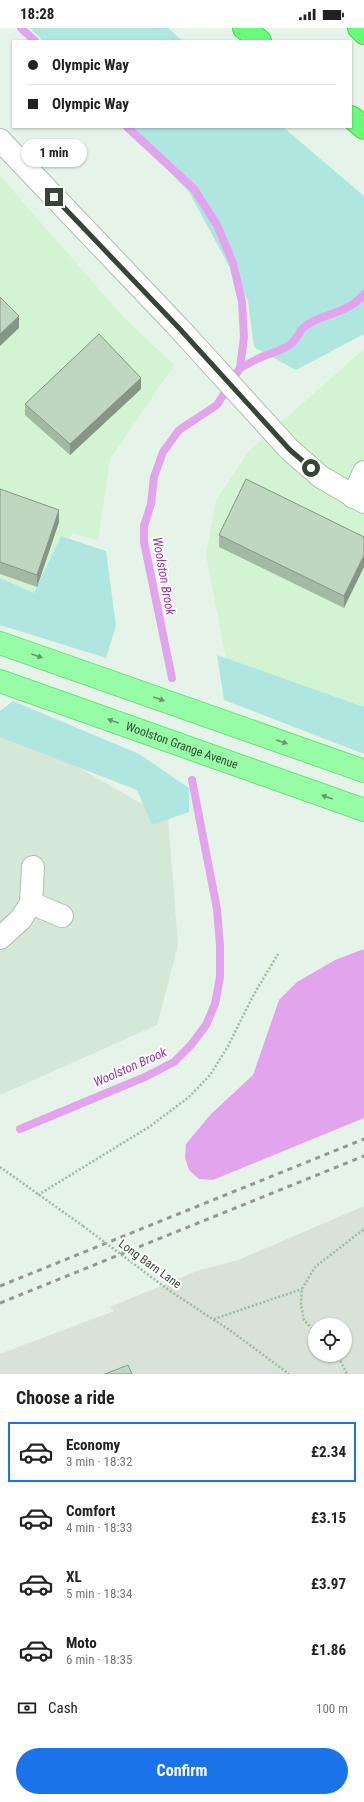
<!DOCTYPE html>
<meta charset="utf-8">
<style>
body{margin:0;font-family:"Roboto Condensed",sans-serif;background:#f6f6f6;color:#222;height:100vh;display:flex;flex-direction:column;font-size:15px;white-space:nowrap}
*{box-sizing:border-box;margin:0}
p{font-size:13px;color:#767676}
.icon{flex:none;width:22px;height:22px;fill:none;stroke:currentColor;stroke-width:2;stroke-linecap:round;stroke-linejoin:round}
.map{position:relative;height:1346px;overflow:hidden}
.details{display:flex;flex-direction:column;background:#fff;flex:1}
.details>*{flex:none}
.hud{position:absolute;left:12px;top:12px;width:340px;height:88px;border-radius:0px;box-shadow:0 1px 3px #0004;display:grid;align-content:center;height:88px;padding:0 16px;background:#fff}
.fabs{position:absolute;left:308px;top:1290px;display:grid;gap:8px}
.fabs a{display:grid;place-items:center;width:44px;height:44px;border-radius:50%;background:#fff;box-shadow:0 1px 3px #0004;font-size:20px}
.end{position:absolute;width:18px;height:18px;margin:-9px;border:5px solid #364636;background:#fff;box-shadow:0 0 0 2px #fff}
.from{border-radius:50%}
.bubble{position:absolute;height:28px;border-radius:14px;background:#fff;box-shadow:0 1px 3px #0004;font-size:13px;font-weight:700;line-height:28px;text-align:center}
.hud b{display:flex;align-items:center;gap:14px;height:38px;font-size:15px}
.hud b+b{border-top:1px solid #e0e0e0}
.hud i{width:10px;height:10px;background:#222}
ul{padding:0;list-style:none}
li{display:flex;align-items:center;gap:12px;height:60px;margin:0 8px 6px;padding:0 8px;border:2px solid transparent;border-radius:0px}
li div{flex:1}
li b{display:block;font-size:15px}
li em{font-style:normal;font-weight:700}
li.selected{border-color:#1a73e8}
li>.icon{width:36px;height:36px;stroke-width:1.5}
h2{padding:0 16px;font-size:18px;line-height:48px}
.pay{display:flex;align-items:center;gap:10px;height:44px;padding:0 16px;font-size:15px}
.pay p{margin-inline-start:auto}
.action{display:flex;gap:8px;margin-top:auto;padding:8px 16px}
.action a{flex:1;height:46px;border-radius:24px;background:#1a73e8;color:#fff;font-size:16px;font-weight:700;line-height:46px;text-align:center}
.status{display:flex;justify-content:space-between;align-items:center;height:28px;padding:0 20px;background:#fff;direction:ltr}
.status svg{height:11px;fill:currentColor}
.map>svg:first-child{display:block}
.residential{fill:#d5e7d7}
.commercial{fill:#d2f4d2}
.industrial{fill:#d8e2d8;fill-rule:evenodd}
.green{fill:#b0e6e0}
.water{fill:#e3a4ee}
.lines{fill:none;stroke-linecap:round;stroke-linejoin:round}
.stream{stroke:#e3a4ee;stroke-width:8}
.minor-casing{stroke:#acc1ae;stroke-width:24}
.major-casing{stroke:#66e177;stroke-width:24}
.highway-casing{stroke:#3ada44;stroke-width:24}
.path{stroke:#9bbf9e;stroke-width:2.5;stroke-dasharray:2 2;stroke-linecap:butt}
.minor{stroke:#fff;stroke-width:22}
.major{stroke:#97fca6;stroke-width:22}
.highway{stroke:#6afa79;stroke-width:22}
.rail{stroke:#969696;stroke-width:3;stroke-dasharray:5 5;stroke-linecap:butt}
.path-bridge{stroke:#9bbf9e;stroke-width:2.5;stroke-dasharray:2 2;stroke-linecap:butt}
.wall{fill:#a4b9a5}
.shaded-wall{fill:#869686}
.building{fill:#bfd7c0;stroke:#869686}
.oneway{fill:#629868}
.route{stroke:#364636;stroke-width:5}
.labels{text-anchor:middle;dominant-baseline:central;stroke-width:4;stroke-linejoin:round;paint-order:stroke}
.street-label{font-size:12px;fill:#364636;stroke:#fff}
.water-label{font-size:13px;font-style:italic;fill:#9d31af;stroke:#fff}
</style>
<div class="status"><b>18:28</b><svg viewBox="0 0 49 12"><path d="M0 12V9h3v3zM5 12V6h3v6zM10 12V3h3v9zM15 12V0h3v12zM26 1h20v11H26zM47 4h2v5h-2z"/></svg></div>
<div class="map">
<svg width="364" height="1346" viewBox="0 0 364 1346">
<rect width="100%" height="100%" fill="#e6f3e8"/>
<!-- residential -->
<path class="residential" d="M 0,694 L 168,791 L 178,917 L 157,997 L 0,1067 Z"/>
<!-- commercial -->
<g class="commercial">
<path d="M 0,148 L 125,291 L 174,337 L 110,431 L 98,512 L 72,505 L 39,587 L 0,575 Z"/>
<path d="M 364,321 L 364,687 L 226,631 L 206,527 L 216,472 L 249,423 Z"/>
</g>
<!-- industrial -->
<path class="industrial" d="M 364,1178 L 364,1346 L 0,1346 L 0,1326 L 114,1283 L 110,1279 L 197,1243 L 238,1232 ZM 315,1297 L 345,1297 L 345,1327 L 315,1327 Z"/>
<!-- green -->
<g class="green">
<path d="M 30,0 L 168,0 L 183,13 L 43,13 Z"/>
<path d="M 126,99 L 283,99 L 364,168 L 364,306 L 296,342 L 254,319 L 248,273 L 189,164 Z"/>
<path d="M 61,508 L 106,523 L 116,598 L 106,630 L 0,597 L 0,550 L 34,565 Z"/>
<path d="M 217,627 L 364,679 L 364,726 L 224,672 Z"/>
<path d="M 13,673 L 139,726 L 189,760 L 189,784 L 152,797 L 137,762 L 0,709 L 0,683 Z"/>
</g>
<!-- water -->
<path class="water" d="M 364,921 L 364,1090 L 213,1152 L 199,1151 L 189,1142 L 185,1130 L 186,1116 L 211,1086 L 253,1047 L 279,972 L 297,954 L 335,932 Z"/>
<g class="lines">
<!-- stream -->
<g class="stream">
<path d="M 21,0 L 35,13"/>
<path d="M 127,99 L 194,161 L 217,197 L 233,235 L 242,274 L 244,309 L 240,340 L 217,377 L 179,402 L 163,424 L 154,449 L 151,476 L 144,498 L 144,514 L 172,650"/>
<path d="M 240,340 C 248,336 256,331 264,328 C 274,324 284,322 292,315 C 300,308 297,302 310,295 C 328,285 351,283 364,266"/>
<path d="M 20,1101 L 145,1049 L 174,1034 L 191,1017 L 206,997 L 215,976 L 220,949 L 220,918 L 217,881 L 192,752"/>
</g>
<!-- minor casing -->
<g class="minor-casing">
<g id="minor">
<path d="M 0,112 L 178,299 L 290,422 L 321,449 L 364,474"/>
<path d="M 353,469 L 364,444"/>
<path d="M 31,875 L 62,888"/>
<path d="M 0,910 L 21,891 L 31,875 L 33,839"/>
</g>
</g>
<!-- major casing -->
<g class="major-casing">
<g id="major">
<path d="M 0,615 L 364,743"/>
<path id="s1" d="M 0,653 L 364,782"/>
</g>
</g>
<!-- highway casing -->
<g class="highway-casing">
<g id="highway">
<path d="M 244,0 L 260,13"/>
<path d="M 359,0 L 364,5"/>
<path d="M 351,89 L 364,100"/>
</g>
</g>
<!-- path -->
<g class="path">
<path d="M 0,1139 L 83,1198"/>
<path d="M 38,1167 L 149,1099 L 189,1069 L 210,1047 L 227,1020 L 254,966 L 278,926"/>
<path d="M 170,1263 L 231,1303 L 289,1346"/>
<path d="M 214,1291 L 302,1261"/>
<path d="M 315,1304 L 304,1292 L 301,1277 L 302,1261 L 315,1239 L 364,1201"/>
<path d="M 335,1327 L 341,1334 L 347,1346"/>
</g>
<!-- minor -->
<use href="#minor" class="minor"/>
<!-- major -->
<use href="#major" class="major"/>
<!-- highway -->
<use href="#highway" class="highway"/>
<!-- rail -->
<g class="rail">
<path d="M 0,1258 L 364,1111"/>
<path d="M 0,1275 L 364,1128"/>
</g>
<!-- path-bridge -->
<path class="path-bridge" d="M 83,1198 L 170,1263"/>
</g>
<!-- wall -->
<g class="wall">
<path d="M 141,361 L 70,427 L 25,387 L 25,376 Z"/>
<path d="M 0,461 L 59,494 L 37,559 L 0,546 Z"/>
<path d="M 219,507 L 364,509 L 344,580 L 219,519 Z"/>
</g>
<!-- shaded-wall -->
<g class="shaded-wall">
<path d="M 19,288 L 19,300 L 0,318 L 0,306 Z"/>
<path d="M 141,350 L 141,361 L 70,427 L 70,416 Z"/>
<path d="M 59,482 L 59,494 L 37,559 L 37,547 Z"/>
<path d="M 364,527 L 364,539 L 344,580 L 344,568 Z"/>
</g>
<!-- building -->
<g class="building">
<path d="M 0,269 L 19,288 L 0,306 Z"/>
<path d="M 99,306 L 141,350 L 70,416 L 25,376 Z"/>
<path d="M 246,451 L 364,509 L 364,527 L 344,568 L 219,507 Z"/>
<path d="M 0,461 L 59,482 L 37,547 L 0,534 Z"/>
<path d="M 128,1337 L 132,1346 L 105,1346 Z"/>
</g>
<!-- one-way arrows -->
<defs><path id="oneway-solid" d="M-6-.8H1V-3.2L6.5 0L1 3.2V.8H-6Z"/></defs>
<g class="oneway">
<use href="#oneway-solid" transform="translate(37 628) rotate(19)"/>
<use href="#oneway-solid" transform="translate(159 671) rotate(19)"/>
<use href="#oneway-solid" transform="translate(113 693) rotate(-160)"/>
<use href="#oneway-solid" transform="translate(282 714) rotate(19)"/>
<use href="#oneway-solid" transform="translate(327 769) rotate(-160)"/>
</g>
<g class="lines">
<!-- route -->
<path class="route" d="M 54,169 L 178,299 L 290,422 L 311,440"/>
</g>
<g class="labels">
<!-- street labels -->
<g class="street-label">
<text stroke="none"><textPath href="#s1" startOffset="193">Woolston Grange Avenue</textPath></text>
<text transform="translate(150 1236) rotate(36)">Long Barn Lane</text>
</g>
<!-- water labels -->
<g class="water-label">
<text transform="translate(164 548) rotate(80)">Woolston Brook</text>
<text transform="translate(130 1039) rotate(-24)">Woolston Brook</text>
</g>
</g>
</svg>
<div class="fabs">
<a><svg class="icon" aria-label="locate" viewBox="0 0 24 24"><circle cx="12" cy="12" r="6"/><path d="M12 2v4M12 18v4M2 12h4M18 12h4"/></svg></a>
</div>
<i class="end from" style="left:311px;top:440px"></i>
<i class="end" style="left:54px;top:169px"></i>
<div class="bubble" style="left:21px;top:111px;width:66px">1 min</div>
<div class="hud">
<b><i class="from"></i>Olympic Way</b>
<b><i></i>Olympic Way</b>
</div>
</div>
<section class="details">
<h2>Choose a ride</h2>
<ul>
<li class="selected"><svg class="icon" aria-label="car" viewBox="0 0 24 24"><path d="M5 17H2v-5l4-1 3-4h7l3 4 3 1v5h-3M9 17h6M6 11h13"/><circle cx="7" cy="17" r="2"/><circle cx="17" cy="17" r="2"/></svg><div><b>Economy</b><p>3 min · 18:32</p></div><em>£2.34</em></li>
<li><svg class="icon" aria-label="car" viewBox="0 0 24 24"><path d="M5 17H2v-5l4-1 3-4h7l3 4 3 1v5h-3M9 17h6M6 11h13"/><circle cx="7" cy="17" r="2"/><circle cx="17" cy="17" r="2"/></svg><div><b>Comfort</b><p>4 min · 18:33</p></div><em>£3.15</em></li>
<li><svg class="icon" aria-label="car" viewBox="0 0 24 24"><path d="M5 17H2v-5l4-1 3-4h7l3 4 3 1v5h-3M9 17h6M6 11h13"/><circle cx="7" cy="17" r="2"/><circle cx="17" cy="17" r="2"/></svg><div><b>XL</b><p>5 min · 18:34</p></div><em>£3.97</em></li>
<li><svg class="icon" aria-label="car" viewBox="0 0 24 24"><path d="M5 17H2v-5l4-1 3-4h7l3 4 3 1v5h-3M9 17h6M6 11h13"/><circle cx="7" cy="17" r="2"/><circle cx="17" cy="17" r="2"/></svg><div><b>Moto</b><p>6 min · 18:35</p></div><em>£1.86</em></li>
</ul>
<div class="pay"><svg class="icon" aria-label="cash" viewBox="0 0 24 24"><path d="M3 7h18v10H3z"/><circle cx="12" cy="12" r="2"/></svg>Cash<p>100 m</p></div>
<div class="action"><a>Confirm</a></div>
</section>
